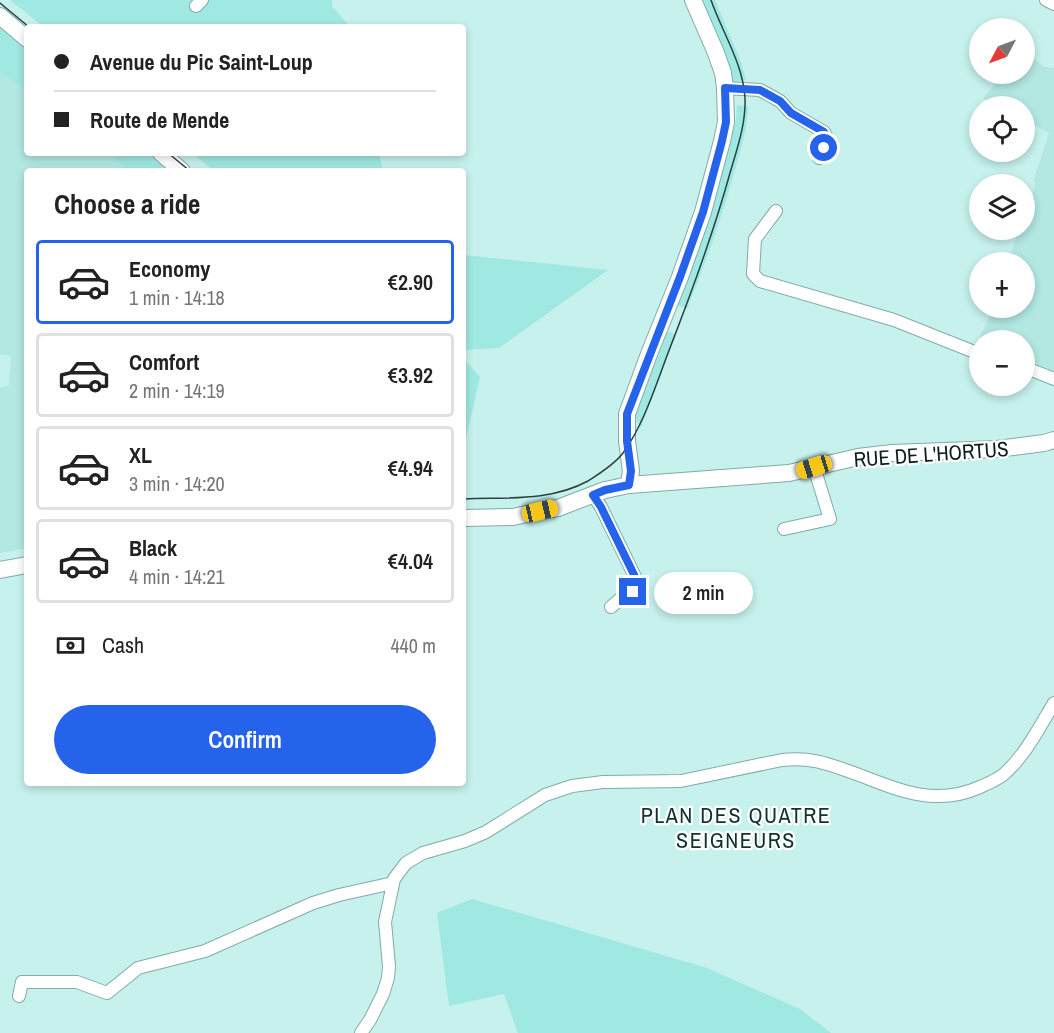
<!DOCTYPE html>
<meta charset="utf-8">
<style>
body{margin:0;font-family:"Archivo Narrow",sans-serif;background:#f6f6f6;color:#222;height:100vh;display:flex;flex-direction:column;font-size:22px;white-space:nowrap}
*{box-sizing:border-box;margin:0}
p{font-size:20px;color:#767676}
.icon{flex:none;width:33px;height:33px;fill:none;stroke:currentColor;stroke-width:2;stroke-linecap:round;stroke-linejoin:round}
.map{position:relative;flex:1;overflow:hidden}
.details{position:absolute;left:24px;top:168px;width:442px;height:618px;display:flex;flex-direction:column;background:#fff;border-radius:6px;box-shadow:0 3px 9px #0003}
.details>*{flex:none}
.banner{position:absolute;left:24px;top:24px;width:442px;height:132px;border-radius:6px;box-shadow:0 3px 9px #0003;display:grid;align-content:center;height:132px;padding:0 30px;background:#fff}
.needle{width:39px;rotate:229deg}
.fabs{position:absolute;left:969px;top:18px;display:grid;gap:12px}
.fabs a{display:grid;place-items:center;width:66px;height:66px;border-radius:50%;background:#fff;box-shadow:0 3px 9px #0003;font-size:30px}
.end{position:absolute;width:27px;height:27px;margin:-14px;border:8px solid #2563eb;background:#fff;box-shadow:0 0 0 3px #fff}
.from{border-radius:50%}
.bubble{position:absolute;height:42px;border-radius:21px;background:#fff;box-shadow:0 3px 9px #0003;font-size:20px;font-weight:600;line-height:42px;text-align:center}
.car{position:absolute;width:18px;height:36px;margin:-18px -9px;border-radius:8px;box-shadow:0 0 4px 2px #0007;background:linear-gradient(#f5c518 24%,#345 0 40%,#f5c518 0 76%,#345 0 86%,#f5c518 0)}
.banner b{display:flex;align-items:center;gap:21px;height:57px;font-size:22px}
.banner b+b{border-top:2px solid #e0e0e0}
.banner i{width:15px;height:15px;background:#222}
ul{padding:0;list-style:none}
li{display:flex;align-items:center;gap:18px;height:84px;margin:0 12px 9px;padding:0 18px;border:3px solid #e0e0e0;border-radius:6px}
li div{flex:1}
li b{display:block;font-size:22px}
li em{font-style:normal;font-weight:600}
li.current{border-color:#2563eb}
li>.icon{width:54px;height:54px;stroke-width:1.5}
h2{padding:0 30px;font-size:27px;line-height:72px}
.pay{display:flex;align-items:center;gap:15px;height:66px;padding:0 30px;font-size:22px}
.pay p{margin-inline-start:auto}
.cta{display:flex;gap:12px;margin-top:auto;padding:12px 30px}
.cta a{flex:1;height:69px;border-radius:36px;background:#2563eb;color:#fff;font-size:24px;font-weight:600;line-height:69px;text-align:center}
.map>svg:first-child{display:block}
.built{fill:#b2e7e2}
.green{fill:#a0e8e2}
.lines{fill:none;stroke-linecap:round;stroke-linejoin:round}
.street-casing{stroke:#82aba8;stroke-width:14}
.secondary-casing{stroke:#82aba8;stroke-width:18}
.street{stroke:#fff;stroke-width:12}
.secondary{stroke:#fff;stroke-width:16}
.tram{stroke:#2c4140;stroke-width:1.5}
.route{stroke:#2563eb;stroke-width:8}
.labels{text-anchor:middle;dominant-baseline:central;stroke-width:4.5;stroke-linejoin:round;paint-order:stroke}
.street-label{font-size:21px;fill:#0d1e1d;stroke:#fff}
.neighbourhood-label{font-size:22px;letter-spacing:1.5px;fill:#103230;stroke:#fff}
</style>
<div class="map">
<svg width="1054" height="1033" viewBox="0 0 1054 1033">
<rect width="100%" height="100%" fill="#c6f1ed"/>
<!-- built -->
<g class="built">
<path d="M 1025,53 L 1045,67 L 1054,68 L 1054,372 L 1025,358 L 1024,340 L 989,340 L 980,336 L 984,329 L 993,308 L 1024,308 L 1024,262 L 1008,262 L 1019,230 L 1024,230 L 1025,214 L 1035,188 L 1034,179 L 1049,133 L 1025,120 L 1024,106 L 999,106 L 983,98 L 1003,74 L 1024,74 Z"/>
<path d="M 0,72 L 27,91 L 27,153 L 109,153 L 128,171 L 27,171 L 27,548 L 0,553 L 0,388 L 9,385 L 11,356 L 0,354 Z"/>
</g>
<!-- green -->
<g class="green">
<path d="M 10,0 L 332,0 L 332,6 L 350,27 L 44,27 Z"/>
<path d="M 703,0 L 715,0 L 741,62 L 746,80 L 734,82 L 728,61 Z"/>
<path d="M 0,24 L 27,49 L 27,91 L 0,72 Z"/>
<path d="M 737,105 L 748,106 C 748,128 740,152 734,173 C 721,220 705,264 687,309 L 677,305 L 702,239 L 736,120 Z"/>
<path d="M 109,153 L 152,153 L 173,171 L 128,171 Z"/>
<path d="M 192,153 L 379,153 L 383,171 L 214,171 Z"/>
<path d="M 464,255 L 608,270 L 499,348 L 464,350 Z"/>
<path d="M 668,331 L 676,335 L 641,427 L 634,417 Z"/>
<path d="M 464,359 L 480,377 L 464,447 Z"/>
<path d="M 472,899 L 707,968 L 800,1009 L 831,1033 L 518,1033 L 504,994 L 449,1006 L 437,913 Z"/>
</g>
<g class="lines">
<!-- street casing -->
<g class="street-casing">
<g id="street">
<path d="M 1046,0 L 1054,4"/>
<path d="M 196,6 L 202,0"/>
<path d="M 725,88 L 760,90 L 780,101 L 791,113 L 824,132 L 827,138 L 819,158"/>
<path d="M 776,211 L 755,239 L 753,274 L 760,281 L 894,320 L 972,351 L 980,352"/>
<path d="M 1024,367 L 1054,379"/>
<path d="M 593,495 L 601,507 L 639,585 L 638,589 L 620,599 L 611,607"/>
<path d="M 784,529 L 830,519 L 814,467"/>
<path d="M 19,996 L 22,982 L 77,982 L 107,993 L 138,968 L 205,951 L 313,903 L 339,895 L 393,883"/>
<path d="M 361,1033 L 370,1020 L 383,994 L 388,978 L 389,966 L 385,922 L 394,879 L 406,863 L 423,853 L 465,841 L 486,832 L 545,795 L 572,786 L 603,782 L 681,781 L 782,760 C 814,756 833,766 862,776 C 902,792 938,806 980,787 C 989,783 997,780 1004,774 C 1025,756 1040,726 1054,703"/>
</g>
</g>
<!-- secondary casing -->
<g class="secondary-casing">
<g id="secondary">
<path d="M 0,16 L 27,39"/>
<path d="M 161,153 L 182,171"/>
<path d="M 629,485 L 631,471 L 627,441 L 627,414 L 649,354 L 680,277 L 703,212 L 722,141 L 726,122 L 725,88 L 723,73 L 716,53 L 693,0"/>
<path d="M 464,518 L 513,517 L 540,511 L 558,508 L 605,490 L 629,485 L 789,473 L 858,457 L 892,453 L 997,449 L 1044,443 L 1054,440"/>
<path d="M 0,570 L 27,565"/>
</g>
</g>
<!-- street -->
<use href="#street" class="street"/>
<!-- secondary -->
<use href="#secondary" class="secondary"/>
<!-- tram -->
<g class="tram">
<path d="M 0,3 L 29,27"/>
<path d="M 168,153 L 190,171"/>
<path d="M 464,499 C 506,497 549,502 588,481 C 599,474 615,464 623,453 C 643,426 656,385 668,353 C 691,294 713,235 730,173 C 737,149 746,124 745,98 C 743,63 722,32 711,0"/>
</g>
</g>
<g class="lines">
<!-- route -->
<path class="route" d="M 633,592 L 638,589 L 639,585 L 601,507 L 593,495 L 605,490 L 629,485 L 631,471 L 627,441 L 627,414 L 680,277 L 703,212 L 722,141 L 726,122 L 725,88 L 760,90 L 780,101 L 791,113 L 824,132 L 827,138 L 824,148"/>
</g>
<g class="labels">
<!-- street labels -->
<g class="street-label">
<text transform="translate(931 454) rotate(-4)">RUE DE L'HORTUS</text>
</g>
<!-- neighbourhood labels -->
<g class="neighbourhood-label">
<text x="736" y="815">PLAN DES QUATRE<tspan x="736" dy="25">SEIGNEURS</tspan></text>
</g>
</g>
</svg>
<div class="fabs">
<a><svg class="needle" viewBox="-14 -14 28 28"><path d="M0-13l5 13h-10z" fill="#e53935"/><path d="M0 13l5-13h-10z" fill="#767676"/></svg></a>
<a><svg class="icon" aria-label="locate" viewBox="0 0 24 24"><circle cx="12" cy="12" r="6"/><path d="M12 2v4M12 18v4M2 12h4M18 12h4"/></svg></a>
<a><svg class="icon" aria-label="layers" viewBox="0 0 24 24"><path d="M12 4l9 5-9 5-9-5zM3 14l9 5 9-5"/></svg></a>
<a>+</a>
<a>−</a>
</div>
<i class="end from" style="left:824px;top:148px"></i>
<i class="end" style="left:633px;top:592px"></i>
<div class="bubble" style="left:654px;top:572px;width:99px">2 min</div>
<i class="car" style="left:814px;top:467px;rotate:253deg"></i>
<i class="car" style="left:540px;top:511px;rotate:77deg"></i>
<div class="banner">
<b><i class="from"></i>Avenue du Pic Saint-Loup</b>
<b><i></i>Route de Mende</b>
</div>
<section class="details">
<h2>Choose a ride</h2>
<ul>
<li class="current"><svg class="icon" aria-label="car" viewBox="0 0 24 24"><path d="M5 17H2v-5l4-1 3-4h7l3 4 3 1v5h-3M9 17h6M6 11h13"/><circle cx="7" cy="17" r="2"/><circle cx="17" cy="17" r="2"/></svg><div><b>Economy</b><p>1 min · 14:18</p></div><em>€2.90</em></li>
<li><svg class="icon" aria-label="car" viewBox="0 0 24 24"><path d="M5 17H2v-5l4-1 3-4h7l3 4 3 1v5h-3M9 17h6M6 11h13"/><circle cx="7" cy="17" r="2"/><circle cx="17" cy="17" r="2"/></svg><div><b>Comfort</b><p>2 min · 14:19</p></div><em>€3.92</em></li>
<li><svg class="icon" aria-label="car" viewBox="0 0 24 24"><path d="M5 17H2v-5l4-1 3-4h7l3 4 3 1v5h-3M9 17h6M6 11h13"/><circle cx="7" cy="17" r="2"/><circle cx="17" cy="17" r="2"/></svg><div><b>XL</b><p>3 min · 14:20</p></div><em>€4.94</em></li>
<li><svg class="icon" aria-label="car" viewBox="0 0 24 24"><path d="M5 17H2v-5l4-1 3-4h7l3 4 3 1v5h-3M9 17h6M6 11h13"/><circle cx="7" cy="17" r="2"/><circle cx="17" cy="17" r="2"/></svg><div><b>Black</b><p>4 min · 14:21</p></div><em>€4.04</em></li>
</ul>
<div class="pay"><svg class="icon" aria-label="cash" viewBox="0 0 24 24"><path d="M3 7h18v10H3z"/><circle cx="12" cy="12" r="2"/></svg>Cash<p>440 m</p></div>
<div class="cta"><a>Confirm</a></div>
</section>
</div>
